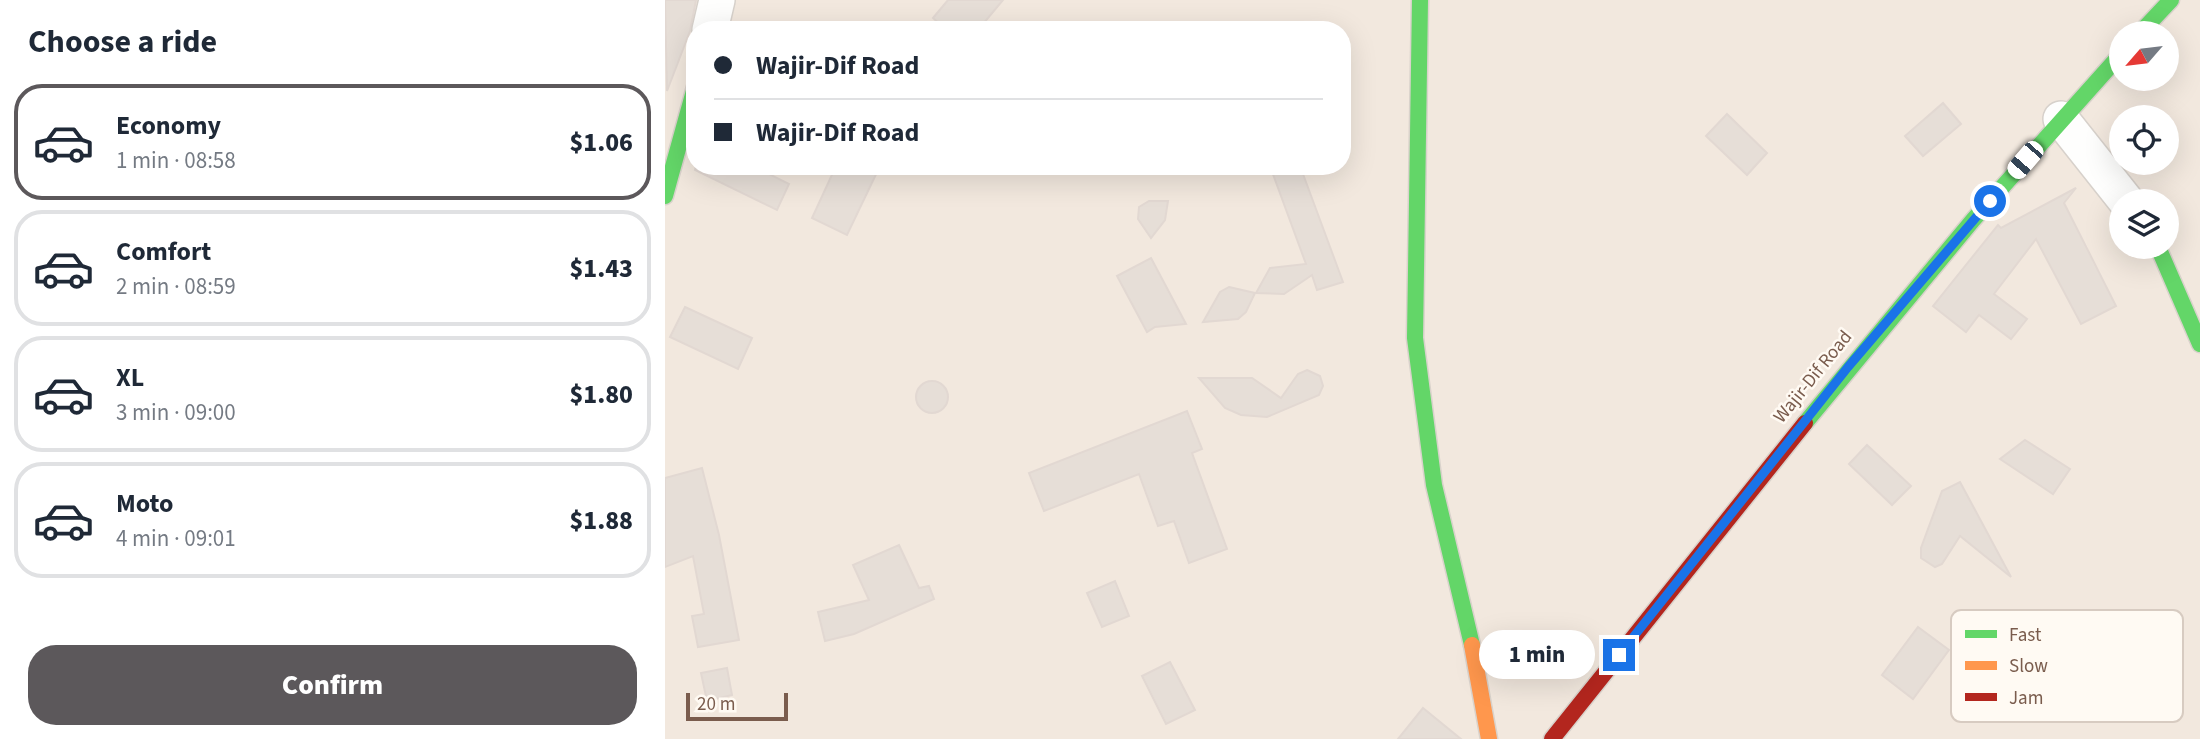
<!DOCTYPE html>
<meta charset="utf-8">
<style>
body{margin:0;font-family:"Source Sans 3",sans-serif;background:#f6f6f7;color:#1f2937;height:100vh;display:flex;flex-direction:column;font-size:26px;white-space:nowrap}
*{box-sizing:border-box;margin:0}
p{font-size:23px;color:#747a83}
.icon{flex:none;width:38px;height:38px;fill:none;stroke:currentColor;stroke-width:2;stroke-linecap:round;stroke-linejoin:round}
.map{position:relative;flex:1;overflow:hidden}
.panel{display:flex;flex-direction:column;background:#fff;width:665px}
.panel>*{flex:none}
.banner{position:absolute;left:21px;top:21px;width:665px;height:154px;border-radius:28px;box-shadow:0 7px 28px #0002;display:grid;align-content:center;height:154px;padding:0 28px;background:#fff}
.needle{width:46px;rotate:242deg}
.tools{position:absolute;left:1444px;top:21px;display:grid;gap:14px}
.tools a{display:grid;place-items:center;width:70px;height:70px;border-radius:50%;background:#fff;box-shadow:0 7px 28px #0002;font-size:35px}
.scale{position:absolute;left:21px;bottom:18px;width:102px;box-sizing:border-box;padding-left:7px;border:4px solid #7a5c4d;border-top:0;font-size:19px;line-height:24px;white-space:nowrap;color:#7a5c4d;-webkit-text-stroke:5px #fffaf3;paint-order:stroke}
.end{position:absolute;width:32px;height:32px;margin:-16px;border:9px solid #1a73e8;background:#fff;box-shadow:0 0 0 4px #fff}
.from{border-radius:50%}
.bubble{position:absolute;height:49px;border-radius:24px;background:#fff;box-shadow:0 7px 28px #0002;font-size:23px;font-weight:800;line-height:49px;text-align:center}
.car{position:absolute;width:21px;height:42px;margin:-21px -10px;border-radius:9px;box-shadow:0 0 5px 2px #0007;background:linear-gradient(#fff 24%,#345 0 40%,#fff 0 76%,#345 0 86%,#fff 0)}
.banner b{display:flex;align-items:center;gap:24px;height:66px;font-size:26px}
.banner b+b{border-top:2px solid #e0e1e3}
.banner i{width:18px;height:18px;background:#1f2937}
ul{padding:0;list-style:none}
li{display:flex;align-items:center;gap:21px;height:116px;margin:0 14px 10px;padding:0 14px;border:4px solid #e0e1e3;border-radius:28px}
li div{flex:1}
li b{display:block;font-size:26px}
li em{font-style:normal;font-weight:800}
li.current{border-color:#5c585b}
li>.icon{width:63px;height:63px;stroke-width:1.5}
h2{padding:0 28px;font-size:32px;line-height:84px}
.primary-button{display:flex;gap:14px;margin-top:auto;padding:14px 28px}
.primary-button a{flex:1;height:80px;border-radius:28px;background:#5c585b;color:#fff;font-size:28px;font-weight:800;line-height:80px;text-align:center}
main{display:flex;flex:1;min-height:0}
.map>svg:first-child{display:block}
.residential{fill:#f2e8de;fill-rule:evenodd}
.building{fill:#e6ded7;stroke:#e2d8d2;stroke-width:2}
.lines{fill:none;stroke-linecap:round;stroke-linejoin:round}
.street-casing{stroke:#d7d1cb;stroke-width:38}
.fast-casing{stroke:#d9d2cb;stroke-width:19}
.slow-casing{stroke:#d9d2cb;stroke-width:19}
.jam-casing{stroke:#d9d2cb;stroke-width:19}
.street{stroke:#fefefd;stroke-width:35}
.fast{stroke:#63d668;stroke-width:16}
.slow{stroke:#ff974d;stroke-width:16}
.jam{stroke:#b3261e;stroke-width:16}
.route{stroke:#1a73e8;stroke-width:9}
.labels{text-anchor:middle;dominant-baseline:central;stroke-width:5;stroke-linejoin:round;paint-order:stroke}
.street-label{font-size:19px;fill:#7a5c4d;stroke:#fffaf3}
.key{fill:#fffaf3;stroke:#d7cbc1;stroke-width:2}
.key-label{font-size:19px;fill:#7a5c4d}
</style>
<main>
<section class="panel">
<h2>Choose a ride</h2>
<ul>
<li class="current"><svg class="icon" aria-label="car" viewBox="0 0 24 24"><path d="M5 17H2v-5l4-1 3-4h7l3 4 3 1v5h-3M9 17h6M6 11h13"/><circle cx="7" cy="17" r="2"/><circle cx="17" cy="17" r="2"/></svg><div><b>Economy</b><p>1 min · 08:58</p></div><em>$1.06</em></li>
<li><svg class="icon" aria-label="car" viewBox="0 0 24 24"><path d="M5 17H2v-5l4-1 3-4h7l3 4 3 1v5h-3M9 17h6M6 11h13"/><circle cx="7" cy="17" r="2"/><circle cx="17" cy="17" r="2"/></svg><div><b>Comfort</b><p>2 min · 08:59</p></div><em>$1.43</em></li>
<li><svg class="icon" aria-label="car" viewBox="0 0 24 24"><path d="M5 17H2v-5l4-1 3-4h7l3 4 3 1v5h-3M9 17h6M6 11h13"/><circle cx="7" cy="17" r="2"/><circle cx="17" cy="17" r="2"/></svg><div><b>XL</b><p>3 min · 09:00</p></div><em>$1.80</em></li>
<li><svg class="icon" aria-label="car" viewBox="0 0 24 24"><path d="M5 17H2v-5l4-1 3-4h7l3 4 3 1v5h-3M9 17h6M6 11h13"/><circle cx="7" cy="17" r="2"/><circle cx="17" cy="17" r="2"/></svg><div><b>Moto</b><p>4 min · 09:01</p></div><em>$1.88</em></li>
</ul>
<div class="primary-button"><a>Confirm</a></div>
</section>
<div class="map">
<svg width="1535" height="739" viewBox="0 0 1535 739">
<rect width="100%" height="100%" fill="#f9f5f0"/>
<!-- residential -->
<path class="residential" d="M 0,0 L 1535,0 L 1535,739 L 0,739 ZM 30,30 L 677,30 L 677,166 L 30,166 ZM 1456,33 L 1502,33 L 1502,79 L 1456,79 ZM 1456,117 L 1502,117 L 1502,163 L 1456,163 ZM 1456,201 L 1502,201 L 1502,247 L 1456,247 Z"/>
<!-- building -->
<g class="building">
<path d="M 0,0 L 31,0 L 25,31 L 2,91 Z"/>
<path d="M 283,0 L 338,0 L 313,30 L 281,30 L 268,18 Z"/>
<path d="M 1278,103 L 1296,124 L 1258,156 L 1240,136 Z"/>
<path d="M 1062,114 L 1102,153 L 1082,175 L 1041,136 Z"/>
<path d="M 31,166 L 88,166 L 124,184 L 112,210 L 30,170 Z"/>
<path d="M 171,166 L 215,166 L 182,235 L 147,218 Z"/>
<path d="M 605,166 L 635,166 L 678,282 L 652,290 L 647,275 L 619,294 L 591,293 L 605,268 L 641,264 Z"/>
<path d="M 1411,188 L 1399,203 L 1451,306 L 1416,324 L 1371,239 L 1329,294 L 1362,319 L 1346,339 L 1314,315 L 1301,332 L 1268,306 L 1333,225 L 1336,228 Z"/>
<path d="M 484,201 L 503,201 L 500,220 L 486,238 L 473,219 L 474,207 Z"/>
<path d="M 486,258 L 521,324 L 490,327 L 482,332 L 452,276 Z"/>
<path d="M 564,287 L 590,293 L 581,312 L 573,319 L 538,322 L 555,292 Z"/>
<path d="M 20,307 L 87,338 L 73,369 L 5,337 Z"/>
<path d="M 642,370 L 655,376 L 658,386 L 654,395 L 602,417 L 576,415 L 560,408 L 534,378 L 587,378 L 616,398 L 633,374 Z"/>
<circle cx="267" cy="397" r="16"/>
<path d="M 522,411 L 537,449 L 527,453 L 562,549 L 524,563 L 509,521 L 493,526 L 474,474 L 379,511 L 364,473 Z"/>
<path d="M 1360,440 L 1405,469 L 1388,494 L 1335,459 Z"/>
<path d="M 1202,445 L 1246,486 L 1227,505 L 1184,464 Z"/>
<path d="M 37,468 L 54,535 L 74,640 L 33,647 L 27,616 L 39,614 L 28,556 L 0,567 L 0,478 Z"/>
<path d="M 1295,482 L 1316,521 L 1346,577 L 1295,536 L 1277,564 L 1270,567 L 1256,558 L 1256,548 L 1277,491 Z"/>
<path d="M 234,545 L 254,588 L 264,586 L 269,599 L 189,634 L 160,641 L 153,612 L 204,600 L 188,565 Z"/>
<path d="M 450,581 L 464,616 L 437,627 L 422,593 Z"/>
<path d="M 1253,627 L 1284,650 L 1248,699 L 1217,675 Z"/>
<path d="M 505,662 L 530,710 L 501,724 L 477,676 Z"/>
<path d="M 62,668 L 67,695 L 42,701 L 36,673 Z"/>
<path d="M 758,708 L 796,739 L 733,739 Z"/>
</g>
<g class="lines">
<!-- street casing -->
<g class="street-casing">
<g id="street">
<path d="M 45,30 L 52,0"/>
<path d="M 1396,119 L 1461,201"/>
</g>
</g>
<!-- fast casing -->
<g class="fast-casing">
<g id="fast">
<path d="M 755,0 L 750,338 L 769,485 L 807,645"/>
<path d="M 1475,33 L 1506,0"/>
<path d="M 0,196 L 30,87"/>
<path d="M 1493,247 L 1535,344"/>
<path d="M 1140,423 L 1308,220 L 1456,54"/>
</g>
</g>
<!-- slow casing -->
<g class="slow-casing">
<path id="slow" d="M 807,645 L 824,739"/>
</g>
<!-- jam casing -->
<g class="jam-casing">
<path id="jam" d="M 887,739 L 1140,423"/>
</g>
<!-- street -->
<use href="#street" class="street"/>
<!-- fast -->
<use href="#fast" class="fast"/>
<!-- slow -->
<use href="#slow" class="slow"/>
<!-- jam -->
<use href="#jam" class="jam"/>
</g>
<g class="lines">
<!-- route -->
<path class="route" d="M 954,655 L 1183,367 L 1325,201"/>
</g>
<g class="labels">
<!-- street labels -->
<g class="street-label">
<text transform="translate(1148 377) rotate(-51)">Wajir-Dif Road</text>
</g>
</g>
<!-- legend -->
<rect x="1286" y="610" width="232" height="112" rx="10" class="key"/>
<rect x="1300" y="630" width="32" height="8" fill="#63d668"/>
<rect x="1300" y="661" width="32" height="9" fill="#ff974d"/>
<rect x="1300" y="693" width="32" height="8" fill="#b3261e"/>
<g class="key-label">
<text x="1344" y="641">Fast</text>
<text x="1344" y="672">Slow</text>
<text x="1344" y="704">Jam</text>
</g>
</svg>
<div class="tools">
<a><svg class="needle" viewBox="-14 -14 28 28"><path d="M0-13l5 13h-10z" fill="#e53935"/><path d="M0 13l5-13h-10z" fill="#747a83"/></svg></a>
<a><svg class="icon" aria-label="locate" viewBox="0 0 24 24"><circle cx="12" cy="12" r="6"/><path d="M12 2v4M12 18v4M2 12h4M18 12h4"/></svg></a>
<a><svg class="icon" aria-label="layers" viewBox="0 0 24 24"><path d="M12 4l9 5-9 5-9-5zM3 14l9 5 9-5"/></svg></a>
</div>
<div class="scale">20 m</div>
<i class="end from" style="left:1325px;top:201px"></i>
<i class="end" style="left:954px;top:655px"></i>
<div class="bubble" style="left:814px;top:630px;width:116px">1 min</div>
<i class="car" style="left:1360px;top:160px;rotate:221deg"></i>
<div class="banner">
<b><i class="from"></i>Wajir-Dif Road</b>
<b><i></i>Wajir-Dif Road</b>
</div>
</div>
</main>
